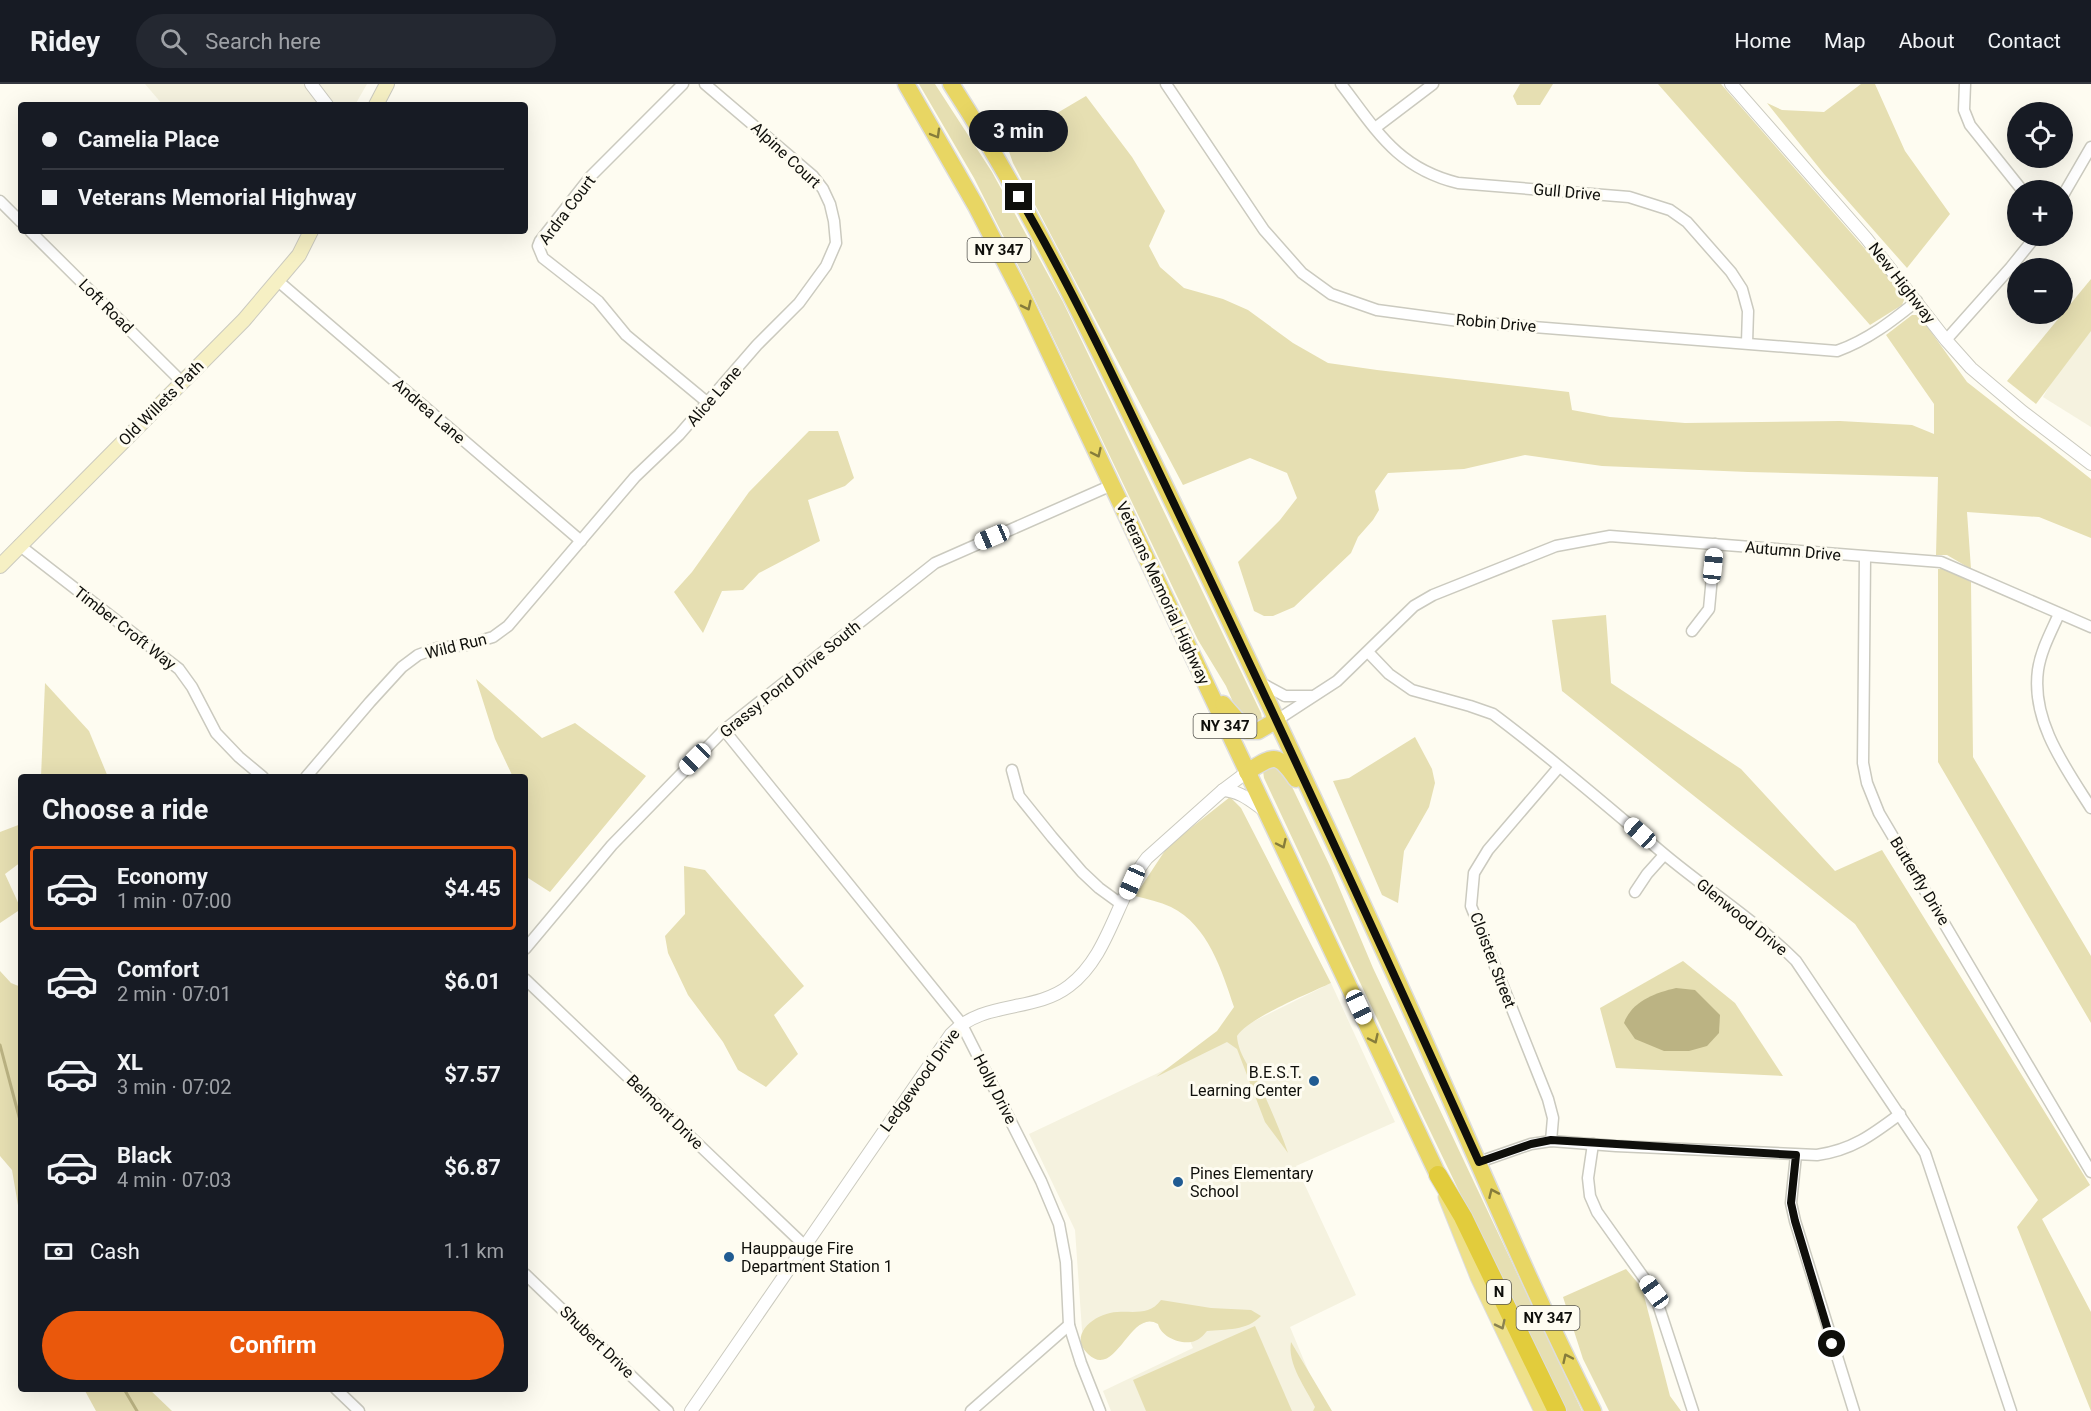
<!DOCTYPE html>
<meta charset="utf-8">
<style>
body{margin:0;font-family:Roboto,sans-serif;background:#242831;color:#f1f3f6;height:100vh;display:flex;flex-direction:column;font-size:22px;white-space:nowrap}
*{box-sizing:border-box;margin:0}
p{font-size:20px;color:#9ea1a6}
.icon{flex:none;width:33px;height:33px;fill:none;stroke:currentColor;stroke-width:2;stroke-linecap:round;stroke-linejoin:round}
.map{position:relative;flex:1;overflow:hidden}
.sheet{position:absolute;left:18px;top:690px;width:510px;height:618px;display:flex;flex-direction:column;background:#171b24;border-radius:6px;box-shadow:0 6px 24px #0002}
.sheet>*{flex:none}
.banner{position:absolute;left:18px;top:18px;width:510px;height:132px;border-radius:6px;box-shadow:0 6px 24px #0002;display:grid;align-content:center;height:132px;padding:0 24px;background:#171b24}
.buttons{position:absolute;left:2007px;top:18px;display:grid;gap:12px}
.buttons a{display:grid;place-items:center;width:66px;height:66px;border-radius:50%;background:#171b24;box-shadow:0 6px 24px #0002;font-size:30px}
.end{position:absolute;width:27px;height:27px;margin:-14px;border:8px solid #0f0f0b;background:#fff;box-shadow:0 0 0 3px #fff}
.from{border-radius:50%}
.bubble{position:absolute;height:42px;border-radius:21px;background:#171b24;box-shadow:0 6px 24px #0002;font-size:20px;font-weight:700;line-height:42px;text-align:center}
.car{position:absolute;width:18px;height:36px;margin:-18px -9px;border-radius:8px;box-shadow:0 0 4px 2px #0007;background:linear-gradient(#fff 24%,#345 0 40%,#fff 0 76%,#345 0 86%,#fff 0)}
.banner b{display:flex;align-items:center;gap:21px;height:57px;font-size:22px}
.banner b+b{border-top:2px solid #363941}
.banner i{width:15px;height:15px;background:#f1f3f6}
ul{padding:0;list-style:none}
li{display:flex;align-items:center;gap:18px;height:84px;margin:0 12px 9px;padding:0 12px;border:3px solid transparent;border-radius:6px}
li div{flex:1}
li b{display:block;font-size:22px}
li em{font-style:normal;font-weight:700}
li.current{border-color:#ea580c}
li>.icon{width:54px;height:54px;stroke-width:1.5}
h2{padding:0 24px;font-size:27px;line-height:72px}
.pay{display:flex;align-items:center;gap:15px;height:66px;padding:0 24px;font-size:22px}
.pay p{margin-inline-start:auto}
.action{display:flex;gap:12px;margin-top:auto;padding:12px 24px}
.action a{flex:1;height:69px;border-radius:36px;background:#ea580c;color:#fff;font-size:24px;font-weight:700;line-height:69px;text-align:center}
header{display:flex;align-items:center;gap:36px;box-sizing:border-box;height:84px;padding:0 30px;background:#171b24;border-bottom:2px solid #363941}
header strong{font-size:28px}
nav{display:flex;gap:33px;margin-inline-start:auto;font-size:21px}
.search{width:420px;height:54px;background:#242831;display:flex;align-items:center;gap:15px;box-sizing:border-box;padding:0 21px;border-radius:33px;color:#9ea1a6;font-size:22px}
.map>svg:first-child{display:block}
.built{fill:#f5f2df}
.green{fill:#e6dfb2}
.water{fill:#bbb383}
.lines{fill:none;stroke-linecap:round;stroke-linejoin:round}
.stream{stroke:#bbb383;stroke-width:3}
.minor-casing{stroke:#cbcabf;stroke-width:13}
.tertiary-casing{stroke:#cbcabf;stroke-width:14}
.secondary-casing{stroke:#cbcabf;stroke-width:16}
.primary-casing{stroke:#ddd;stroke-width:17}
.trunk-casing{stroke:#ddd;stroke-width:19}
.motorway-casing{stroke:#ddd;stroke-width:20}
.minor{stroke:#fff;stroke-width:10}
.tertiary{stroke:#fff;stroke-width:12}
.secondary{stroke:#f6f0c4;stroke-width:14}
.primary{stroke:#eee08a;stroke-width:15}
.trunk{stroke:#e8d663;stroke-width:16}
.motorway{stroke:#e2cc3c;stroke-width:18}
.oneway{stroke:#867c3b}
.oneway2{stroke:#8a8251}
.route{stroke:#0f0f0b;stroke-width:8}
.poi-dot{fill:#205b92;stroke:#fefcf1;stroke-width:2}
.labels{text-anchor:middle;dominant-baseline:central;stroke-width:6;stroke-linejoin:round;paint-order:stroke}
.shield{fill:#fefcf1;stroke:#575650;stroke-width:1.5}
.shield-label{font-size:15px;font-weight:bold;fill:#0f0f0b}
.street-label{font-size:16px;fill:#0f0f0b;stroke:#fefcf1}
.poi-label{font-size:16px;fill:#0f0f0b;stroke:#fefcf1;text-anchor:start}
</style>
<header>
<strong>Ridey</strong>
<div class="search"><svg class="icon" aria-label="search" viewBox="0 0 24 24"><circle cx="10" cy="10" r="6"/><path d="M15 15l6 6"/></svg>Search here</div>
<nav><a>Home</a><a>Map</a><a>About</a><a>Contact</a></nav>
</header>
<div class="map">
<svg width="2091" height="1327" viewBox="0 0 2091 1327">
<rect width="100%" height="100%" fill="#fefcf1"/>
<!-- built -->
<g class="built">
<path d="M 145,0 L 367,0 L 355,21 L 163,21 Z"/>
<path d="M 2091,231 L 2091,343 L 2043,313 Z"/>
<path d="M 1331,899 L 1395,1038 L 1296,1082 L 1356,1211 L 1290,1243 L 1325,1327 L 1111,1327 L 1103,1307 L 1193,1264 L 1176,1224 L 1088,1265 L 1082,1246 L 1075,1146 L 1029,1050 L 1232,954 L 1230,949 Z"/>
</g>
<!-- green -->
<g class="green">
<path d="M 919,0 L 935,0 L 992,88 L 1063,218 L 1261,629 L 1263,640 L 1256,645 L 1239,632 L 1226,602 L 1198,556 L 1026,197 L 974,94 Z"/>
<path d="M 1520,0 L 1553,0 L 1540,21 L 1517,21 L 1513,12 Z"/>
<path d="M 1658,0 L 1721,0 L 1901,206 L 1904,216 L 1902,221 L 1870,241 Z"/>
<path d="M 1861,0 L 1875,0 L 1905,67 L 1950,130 L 1907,184 L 1824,90 L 1767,19 L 1782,26 L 1824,28 Z"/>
<path d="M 1086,12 L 1132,73 L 1165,127 L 1149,162 L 1160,183 L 1184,204 L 1223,215 L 1248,226 L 1293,259 L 1328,279 L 1377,286 L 1569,308 L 1572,326 L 1610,333 L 1685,339 L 1840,337 L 1912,341 L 1934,350 L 1934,320 L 1886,251 L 1912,231 L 1919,231 L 1967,298 L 2091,395 L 2091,454 L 2039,433 L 1967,428 L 1971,485 L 1947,471 L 1936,471 L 1938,393 L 1748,388 L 1602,382 L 1525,371 L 1464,385 L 1388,389 L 1375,407 L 1379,426 L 1373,436 L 1358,453 L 1351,469 L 1294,523 L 1273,532 L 1264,532 L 1254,527 L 1238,478 L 1280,436 L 1297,414 L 1287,389 L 1250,374 L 1183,401 L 1013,79 L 1006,59 Z"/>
<path d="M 2091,195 L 2091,247 L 2036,320 L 2007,297 Z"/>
<path d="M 809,347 L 838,347 L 854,394 L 845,402 L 808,416 L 820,457 L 759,489 L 743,506 L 722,507 L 703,549 L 674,508 L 692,488 L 749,408 Z"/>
<path d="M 1938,485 L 1946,485 L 1971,498 L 1973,673 L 2091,872 L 2091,939 L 1938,678 Z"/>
<path d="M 1606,531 L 1611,599 L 1741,685 L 1835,787 L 1882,766 L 2090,1101 L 2042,1135 L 2091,1228 L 2091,1327 L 2017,1143 L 2038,1116 L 1855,840 L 1562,607 L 1552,536 Z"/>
<path d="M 476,595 L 542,654 L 575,639 L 646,692 L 550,808 L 525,792 L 525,693 L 513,693 L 495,655 Z"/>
<path d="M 45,599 L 89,647 L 108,693 L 41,693 Z"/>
<path d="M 1415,653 L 1432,685 L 1435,699 L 1429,723 L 1404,767 L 1398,819 L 1382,811 L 1333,697 L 1349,694 Z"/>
<path d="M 1266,681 L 1283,684 L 1330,782 L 1373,884 L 1582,1327 L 1565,1327 L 1419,1024 L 1264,694 L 1263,687 Z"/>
<path d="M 1230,713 L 1241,724 L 1331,899 C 1308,910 1250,933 1237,952 C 1238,972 1255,990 1263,1008 C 1272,1028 1281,1048 1288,1069 L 1265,1038 L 1237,965 L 1227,958 L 1156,993 L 1217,947 L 1234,923 C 1222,887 1208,841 1171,823 C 1160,818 1147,815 1135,812 L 1168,762 Z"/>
<path d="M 21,740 L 21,778 L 5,790 L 21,825 L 0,839 L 0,748 Z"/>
<path d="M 684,782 L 705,786 L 804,902 L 774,931 L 798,970 L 766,1003 L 738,986 L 723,958 L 688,911 L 668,869 L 665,852 L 685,830 Z"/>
<path d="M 1683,877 L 1735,919 L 1783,992 L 1616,984 L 1600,924 Z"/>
<path d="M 0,887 L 11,899 L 21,903 L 21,1139 L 12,1086 L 0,1072 Z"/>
<path d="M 1626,1185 L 1642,1204 L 1670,1312 L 1681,1327 L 1609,1327 L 1583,1275 L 1563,1213 Z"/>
<path d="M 1161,1216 L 1211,1224 L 1251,1226 L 1261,1232 C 1247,1247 1226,1245 1207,1247 C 1203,1252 1198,1257 1191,1258 C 1178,1260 1161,1252 1158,1240 C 1130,1223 1116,1297 1088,1270 C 1069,1252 1091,1233 1110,1229 C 1129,1225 1148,1234 1161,1216 Z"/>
<path d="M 1255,1242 L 1292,1327 L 1146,1327 L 1133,1296 Z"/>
<path d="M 1291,1258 L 1332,1327 L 1313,1327 L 1315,1323 C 1306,1304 1287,1280 1291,1258 Z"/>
<path d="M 84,1305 L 149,1305 L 172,1327 L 96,1327 Z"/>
</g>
<!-- water -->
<path class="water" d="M 1676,904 L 1695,906 L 1720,931 L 1719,949 L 1707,962 L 1689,967 L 1664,967 L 1635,955 L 1624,939 C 1632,917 1655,909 1676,904 Z"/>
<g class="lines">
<!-- stream -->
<g class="stream">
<path d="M 0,961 L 21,1040"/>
<path d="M 124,1305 L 137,1327"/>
</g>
<!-- minor casing -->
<g class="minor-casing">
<g id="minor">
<path d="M 683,0 L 591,92 L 540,157 L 538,162 L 543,174 L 598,217 L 626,251 L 708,319"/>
<path d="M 1166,0 L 1264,146 L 1302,189 L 1331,210 L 1377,226 L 1459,237 L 1837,267 C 1868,256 1892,237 1917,217"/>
<path d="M 1341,0 C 1377,47 1397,84 1458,99 L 1629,113 L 1670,126 L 1687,138 L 1731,188 L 1742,205 L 1748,227 L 1747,259"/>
<path d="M 1965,0 L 1964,26 L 1970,41 L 2022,106"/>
<path d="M 1375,44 L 1433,0"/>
<path d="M 2062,113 L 2091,63"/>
<path d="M 0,117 L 21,138"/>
<path d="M 30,147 L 181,297"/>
<path d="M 278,197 L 581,457"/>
<path d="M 1946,256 L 2011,183 L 2036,152"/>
<path d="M 19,461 L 179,585 L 192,603 L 216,649 L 239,673 L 263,693"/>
<path d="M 1865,473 L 1863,679 L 1867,699 L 1879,729 L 2091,1088"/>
<path d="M 2059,530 C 2051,548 2041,566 2038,586 C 2031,637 2065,683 2091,724"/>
<path d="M 1692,547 L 1709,525 L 1715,460"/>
<path d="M 1368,568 L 1389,590 L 1412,606 L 1470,622 L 1493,630 C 1552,674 1608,723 1664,770 C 1707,806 1756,837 1796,877 L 1925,1069 L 2011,1327"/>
<path d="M 1261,599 L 1285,612 L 1311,612"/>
<path d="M 1277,636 L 1337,597 L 1414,522 L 1433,511 L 1556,462 L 1610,452 L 1941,478 L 2091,543"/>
<path d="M 724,646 L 961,939 L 1041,1097 L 1059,1140 L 1066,1178 L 1069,1241 L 1081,1279 L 1100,1327"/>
<path d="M 1012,686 L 1019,712 L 1052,753 L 1082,788 L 1099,804 L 1121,820"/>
<path d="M 306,693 L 370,618 L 402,583 L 418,571 L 437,564 L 466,561 L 493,553 L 508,542 L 635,393 L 679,351 L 757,261 L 799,219 L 826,182 L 836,159 L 834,137 L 830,120 L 823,105 L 813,92 L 705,0"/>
<path d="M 1635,808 L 1647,790 L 1664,771"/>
<path d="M 525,865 L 612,761 L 724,646 L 935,479 L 1112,401"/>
<path d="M 525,895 L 804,1161"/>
<path d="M 1551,1057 L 1553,1034 L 1548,1015 L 1471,822 L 1474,789 L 1488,766 L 1559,683"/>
<path d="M 1593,1060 L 1588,1094 L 1590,1112 L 1597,1128 L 1654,1208 L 1693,1327"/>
<path d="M 1796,1071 L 1791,1119 L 1795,1137 L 1854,1327"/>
<path d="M 1479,1078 L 1531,1060 L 1551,1057 L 1616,1062 L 1817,1071 C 1852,1066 1872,1051 1900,1030"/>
<path d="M 525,1190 L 668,1327"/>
<path d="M 336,1305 L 359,1327"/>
<path d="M 971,1327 L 1069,1241"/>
</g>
</g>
<!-- tertiary casing -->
<g class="tertiary-casing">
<g id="tertiary">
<path d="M 311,0 L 327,21"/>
<path d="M 1731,0 L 1866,154 L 1946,256 L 1971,284 L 2023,328 L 2091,380"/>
<path d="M 1223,706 C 1240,707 1251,717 1264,726"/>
<path d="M 691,1327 L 951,950 C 983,916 1034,929 1069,902 C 1110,871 1116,813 1147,774 L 1223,706 L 1247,688"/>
</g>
</g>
<!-- secondary casing -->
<g class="secondary-casing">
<g id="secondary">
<path d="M 376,21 L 387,0"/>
<path d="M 0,482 L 244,236 L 299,171 L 311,147"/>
</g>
</g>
<!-- primary casing -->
<g class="primary-casing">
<path id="primary" d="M 1446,1113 L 1478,1193 L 1542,1327"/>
</g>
<!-- trunk casing -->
<g class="trunk-casing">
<g id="trunk">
<path d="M 906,0 L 976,122 L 1024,215 L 1438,1091"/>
<path d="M 951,0 C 1032,125 1095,259 1160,392 C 1246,570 1331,749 1412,929 C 1472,1062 1527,1197 1593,1327"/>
<path d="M 1223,620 L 1247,647 L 1258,647 L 1277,636"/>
<path d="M 1247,688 C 1273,672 1277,667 1296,695"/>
</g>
</g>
<!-- motorway casing -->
<g class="motorway-casing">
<path id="motorway" d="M 1438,1091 L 1463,1133 L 1557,1327"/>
</g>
<!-- minor -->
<use href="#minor" class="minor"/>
<!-- tertiary -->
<use href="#tertiary" class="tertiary"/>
<!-- secondary -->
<use href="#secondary" class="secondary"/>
<!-- primary -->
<use href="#primary" class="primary"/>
<!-- trunk -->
<use href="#trunk" class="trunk"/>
<!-- motorway -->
<use href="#motorway" class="motorway"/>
</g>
<!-- one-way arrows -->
<defs><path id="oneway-chevron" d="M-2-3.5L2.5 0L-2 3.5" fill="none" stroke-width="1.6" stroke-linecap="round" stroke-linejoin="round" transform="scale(1.5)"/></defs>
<g class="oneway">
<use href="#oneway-chevron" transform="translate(936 50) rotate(60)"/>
<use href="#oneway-chevron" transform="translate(1027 222) rotate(64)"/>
<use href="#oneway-chevron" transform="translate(1097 369) rotate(65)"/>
<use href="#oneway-chevron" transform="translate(1282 760) rotate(65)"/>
<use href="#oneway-chevron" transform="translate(1374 955) rotate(65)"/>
<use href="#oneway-chevron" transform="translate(1493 1109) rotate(-114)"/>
<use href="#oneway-chevron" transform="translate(1567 1274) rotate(-115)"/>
</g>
<use class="oneway2" href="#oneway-chevron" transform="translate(1501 1241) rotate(64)"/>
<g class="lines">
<!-- route -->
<path class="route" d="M 1019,113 C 1085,227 1140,349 1197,468 C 1293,670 1387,874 1479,1078 L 1531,1060 L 1551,1056 L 1796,1071 L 1791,1119 L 1795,1137 L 1832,1260"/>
</g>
<!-- markers -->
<g class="poi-dot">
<circle cx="1314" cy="997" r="6"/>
<circle cx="1178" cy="1098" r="6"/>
<circle cx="729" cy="1173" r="6"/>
</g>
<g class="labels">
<!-- shield labels -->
<g class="shield">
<rect x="967.5" y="154" width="63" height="24" rx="4.5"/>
<rect x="1193.5" y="630" width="63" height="24" rx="4.5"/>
<rect x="1487" y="1196" width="24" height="24" rx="4.5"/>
<rect x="1516.5" y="1222" width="63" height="24" rx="4.5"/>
</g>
<g class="shield-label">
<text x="999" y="166">NY 347</text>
<text x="1225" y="642">NY 347</text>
<text x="1499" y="1208">N</text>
<text x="1548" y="1234">NY 347</text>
</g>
<!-- street labels -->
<g class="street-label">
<text transform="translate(786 71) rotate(43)">Alpine Court</text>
<text transform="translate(1567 108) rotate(5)">Gull Drive</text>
<text transform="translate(567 126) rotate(-53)">Ardra Court</text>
<text transform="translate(1902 199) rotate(52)">New Highway</text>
<text transform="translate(106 222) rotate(45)">Loft Road</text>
<text transform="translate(1496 239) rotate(5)">Robin Drive</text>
<text transform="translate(714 312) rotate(-49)">Alice Lane</text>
<text transform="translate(161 319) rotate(-45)">Old Willets Path</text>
<text transform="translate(429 327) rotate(41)">Andrea Lane</text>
<text transform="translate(1793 467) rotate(5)">Autumn Drive</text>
<text transform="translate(1163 509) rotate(65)">Veterans Memorial Highway</text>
<text transform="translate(125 544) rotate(38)">Timber Croft Way</text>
<text transform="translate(456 562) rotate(-14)">Wild Run</text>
<text transform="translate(790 595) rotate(-39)">Grassy Pond Drive South</text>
<text transform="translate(1920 797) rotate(59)">Butterfly Drive</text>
<text transform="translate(1742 833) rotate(39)">Glenwood Drive</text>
<text transform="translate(1493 876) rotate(69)">Cloister Street</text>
<text transform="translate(920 996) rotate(-54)">Ledgewood Drive</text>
<text transform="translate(995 1005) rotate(63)">Holly Drive</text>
<text transform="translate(665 1028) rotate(44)">Belmont Drive</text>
<text transform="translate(597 1258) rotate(44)">Shubert Drive</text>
</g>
<!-- poi labels -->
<g class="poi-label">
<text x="1302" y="988" text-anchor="end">B.E.S.T.<tspan x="1302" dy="18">Learning Center</tspan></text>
<text x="1190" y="1089">Pines Elementary<tspan x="1190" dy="18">School</tspan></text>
<text x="741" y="1164">Hauppauge Fire<tspan x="741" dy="18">Department Station 1</tspan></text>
</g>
</g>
</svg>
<div class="buttons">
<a><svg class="icon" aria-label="locate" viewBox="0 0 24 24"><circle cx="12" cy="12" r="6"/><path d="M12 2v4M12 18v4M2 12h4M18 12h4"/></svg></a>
<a>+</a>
<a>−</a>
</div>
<i class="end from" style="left:1832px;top:1260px"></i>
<i class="end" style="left:1019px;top:113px"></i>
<div class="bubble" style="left:969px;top:26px;width:99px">3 min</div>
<i class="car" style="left:992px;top:453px;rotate:247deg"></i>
<i class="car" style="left:1713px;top:482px;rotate:6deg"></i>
<i class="car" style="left:695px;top:675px;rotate:225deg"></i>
<i class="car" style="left:1640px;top:749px;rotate:312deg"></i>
<i class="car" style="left:1132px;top:798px;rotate:204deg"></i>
<i class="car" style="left:1359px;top:923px;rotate:155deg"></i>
<i class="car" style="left:1654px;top:1208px;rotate:324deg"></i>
<div class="banner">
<b><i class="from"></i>Camelia Place</b>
<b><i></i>Veterans Memorial Highway</b>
</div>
<section class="sheet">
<h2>Choose a ride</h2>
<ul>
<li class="current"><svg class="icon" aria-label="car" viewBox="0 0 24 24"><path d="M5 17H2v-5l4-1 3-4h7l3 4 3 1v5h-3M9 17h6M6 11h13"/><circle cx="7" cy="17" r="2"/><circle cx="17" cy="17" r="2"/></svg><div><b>Economy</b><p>1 min · 07:00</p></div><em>$4.45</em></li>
<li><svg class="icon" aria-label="car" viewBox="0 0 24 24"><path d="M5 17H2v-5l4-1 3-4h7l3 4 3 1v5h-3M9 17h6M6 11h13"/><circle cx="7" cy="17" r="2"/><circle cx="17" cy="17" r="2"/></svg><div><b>Comfort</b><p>2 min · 07:01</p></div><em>$6.01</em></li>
<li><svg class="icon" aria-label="car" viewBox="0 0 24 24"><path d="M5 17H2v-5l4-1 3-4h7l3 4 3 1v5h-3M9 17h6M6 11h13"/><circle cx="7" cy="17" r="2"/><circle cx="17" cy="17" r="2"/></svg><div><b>XL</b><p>3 min · 07:02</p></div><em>$7.57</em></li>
<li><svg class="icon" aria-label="car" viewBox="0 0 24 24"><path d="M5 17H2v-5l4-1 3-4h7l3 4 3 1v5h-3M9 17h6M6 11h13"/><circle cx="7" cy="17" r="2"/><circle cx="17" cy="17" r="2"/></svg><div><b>Black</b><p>4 min · 07:03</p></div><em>$6.87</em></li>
</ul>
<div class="pay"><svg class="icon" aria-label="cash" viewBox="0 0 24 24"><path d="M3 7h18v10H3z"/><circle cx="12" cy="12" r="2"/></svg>Cash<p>1.1 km</p></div>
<div class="action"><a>Confirm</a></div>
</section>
</div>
